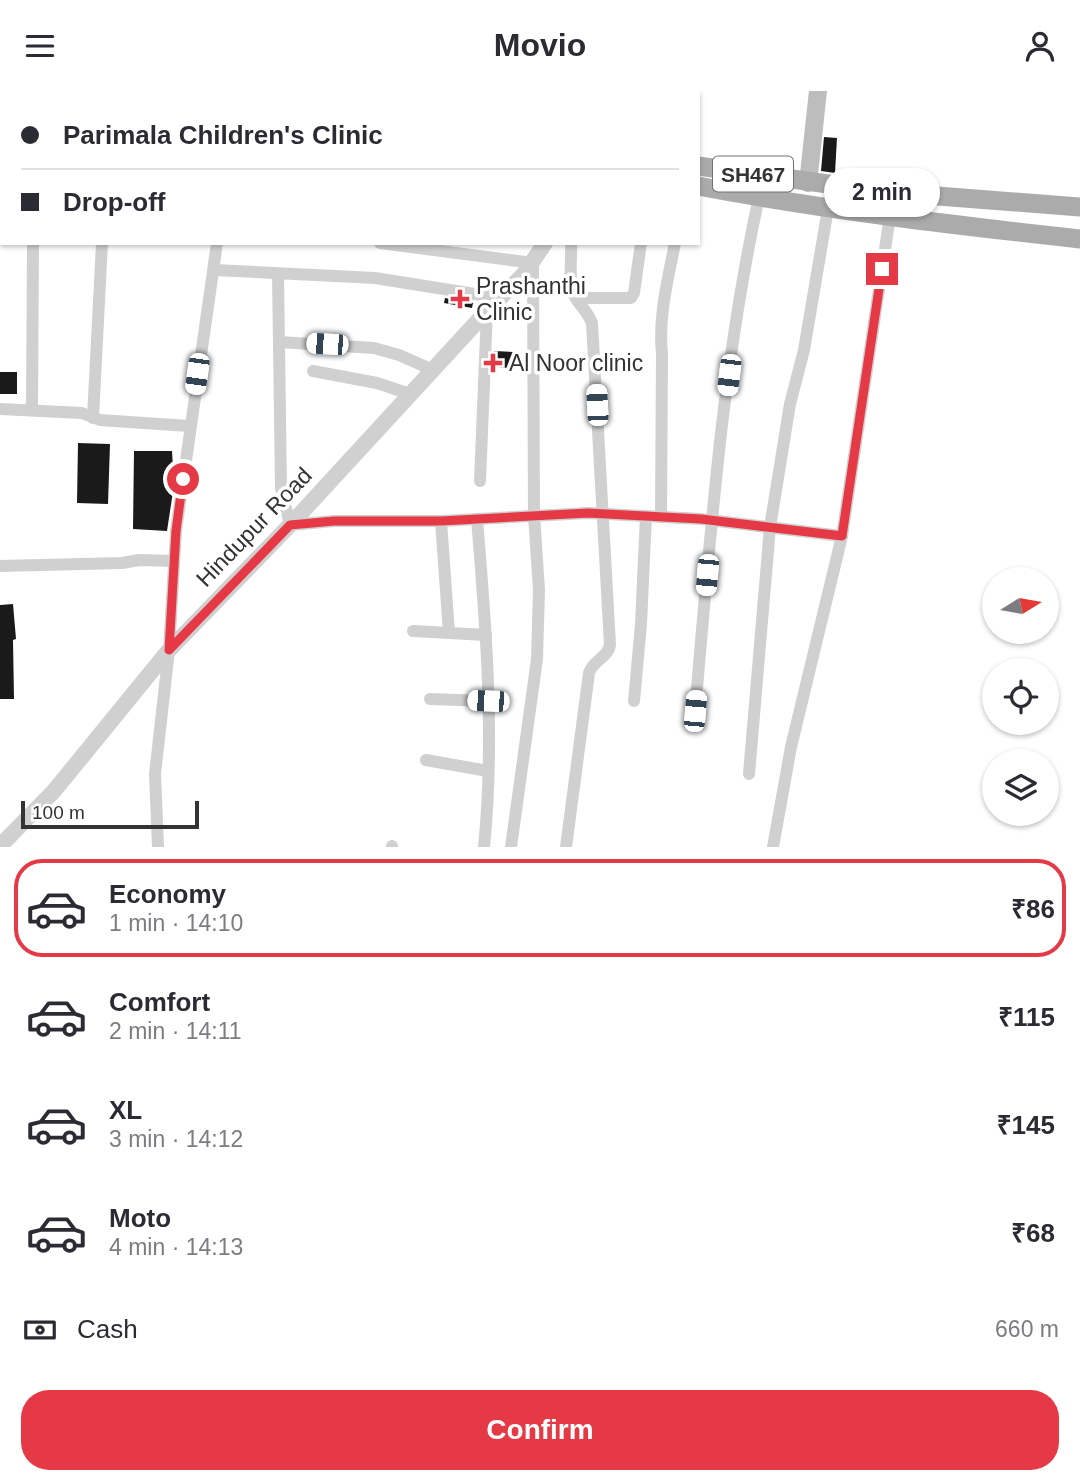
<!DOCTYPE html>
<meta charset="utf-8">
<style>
body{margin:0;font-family:Helvetica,sans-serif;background:#f7f7f7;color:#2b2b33;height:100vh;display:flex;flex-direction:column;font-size:26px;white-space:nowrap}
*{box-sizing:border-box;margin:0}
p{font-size:23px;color:#7c7c81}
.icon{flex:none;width:38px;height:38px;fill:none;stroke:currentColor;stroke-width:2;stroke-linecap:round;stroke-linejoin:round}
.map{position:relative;height:756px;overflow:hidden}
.drawer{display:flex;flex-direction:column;background:#fff;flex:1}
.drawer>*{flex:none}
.banner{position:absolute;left:0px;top:0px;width:700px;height:154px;box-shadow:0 2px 5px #0004;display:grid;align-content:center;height:154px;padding:0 21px;background:#fff}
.needle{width:46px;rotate:79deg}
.controls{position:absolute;left:982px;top:476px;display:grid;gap:14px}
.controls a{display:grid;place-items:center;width:77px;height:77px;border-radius:50%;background:#fff;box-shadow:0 2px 5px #0004;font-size:35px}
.scale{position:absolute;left:21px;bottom:18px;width:178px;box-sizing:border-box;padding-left:7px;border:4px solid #333;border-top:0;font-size:19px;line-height:24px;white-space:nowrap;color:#333;-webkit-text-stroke:5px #fff;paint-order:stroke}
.end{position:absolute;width:32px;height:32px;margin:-16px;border:9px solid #e63946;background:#fff;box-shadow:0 0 0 4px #fff}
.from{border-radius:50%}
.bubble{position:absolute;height:49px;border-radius:24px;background:#fff;box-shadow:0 2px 5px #0004;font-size:23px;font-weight:700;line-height:49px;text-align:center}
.car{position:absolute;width:21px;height:42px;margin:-21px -10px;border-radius:9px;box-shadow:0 0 5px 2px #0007;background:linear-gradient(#fff 24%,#345 0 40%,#fff 0 76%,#345 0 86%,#fff 0)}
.banner b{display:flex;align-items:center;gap:24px;height:66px;font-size:26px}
.banner b+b{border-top:2px solid #e1e1e2}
.banner i{width:18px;height:18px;background:#2b2b33}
ul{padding:12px 0 0;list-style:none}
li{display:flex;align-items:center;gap:21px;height:98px;margin:0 14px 10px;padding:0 7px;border:4px solid transparent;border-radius:28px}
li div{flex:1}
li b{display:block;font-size:26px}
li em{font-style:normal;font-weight:700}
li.active{border-color:#e63946}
li>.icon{width:63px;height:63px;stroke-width:1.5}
.pay{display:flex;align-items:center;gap:18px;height:77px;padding:0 21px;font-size:26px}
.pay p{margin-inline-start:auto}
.button{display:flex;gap:14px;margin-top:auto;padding:14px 21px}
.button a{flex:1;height:80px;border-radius:28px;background:#e63946;color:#fff;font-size:28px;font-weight:700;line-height:80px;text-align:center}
header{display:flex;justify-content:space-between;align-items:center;height:91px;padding:0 21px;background:#fff;font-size:32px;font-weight:700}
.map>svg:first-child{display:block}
.building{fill:#1a1a1a}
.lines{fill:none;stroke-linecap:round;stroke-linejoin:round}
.minor{stroke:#d0d0d0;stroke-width:12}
.tertiary{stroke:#d0d0d0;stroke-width:16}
.secondary{stroke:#bdbdbd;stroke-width:18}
.primary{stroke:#ababab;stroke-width:19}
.route{stroke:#e63946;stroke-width:9}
.poi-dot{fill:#e63946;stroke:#fff;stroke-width:2.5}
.labels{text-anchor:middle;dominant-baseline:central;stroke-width:7;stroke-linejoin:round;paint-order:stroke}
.shield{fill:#fff;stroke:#707070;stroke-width:2}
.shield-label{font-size:21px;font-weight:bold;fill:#333}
.poi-label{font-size:23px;fill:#333;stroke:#fff;text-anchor:start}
.street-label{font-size:23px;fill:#333;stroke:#fff}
</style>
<header><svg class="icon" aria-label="menu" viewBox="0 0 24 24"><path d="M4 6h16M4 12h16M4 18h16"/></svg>Movio<svg class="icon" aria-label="person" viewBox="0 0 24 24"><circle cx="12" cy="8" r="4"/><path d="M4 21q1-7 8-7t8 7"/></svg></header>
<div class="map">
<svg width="1080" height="756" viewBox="0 0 1080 756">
<rect width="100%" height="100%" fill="#fff"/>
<!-- building -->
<g class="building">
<path d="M 824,46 L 837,47 L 835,82 L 821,80 Z"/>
<path d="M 445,207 L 473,212 L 472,217 L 444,212 Z"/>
<path d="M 494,260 L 513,261 L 512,277 L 493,276 Z"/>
<rect x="0" y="281" width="17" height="22"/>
<path d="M 78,352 L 110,353 L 108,413 L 77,412 Z"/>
<path d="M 134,360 L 172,360 L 174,394 L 167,440 L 133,438 Z"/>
<path d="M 13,513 L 16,548 L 13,549 L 14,608 L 0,608 L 0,514 Z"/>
</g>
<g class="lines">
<!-- minor -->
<g class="minor">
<path d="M 243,2 L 243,0"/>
<path d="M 0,77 L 2,77"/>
<path d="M 380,152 L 533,172 L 534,424 L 539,499 L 537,568 L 511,756"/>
<path d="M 214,179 L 375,187 L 500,207"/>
<path d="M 278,183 L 281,397 L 290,434 L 334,430 L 441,430 L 588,422 L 701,428 L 842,445"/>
<path d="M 576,207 L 631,207 L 634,202 L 641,152"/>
<path d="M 279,251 L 374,257 L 399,264 L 433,279"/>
<path d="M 313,280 L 377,292 L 410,303"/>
<path d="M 0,318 L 82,322 L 100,329 L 189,335"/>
<path d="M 32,319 L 33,152"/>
<path d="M 93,327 L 102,152"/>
<path d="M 480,390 L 487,220"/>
<path d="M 661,426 L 662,263 C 658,226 668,188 675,152"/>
<path d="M 477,428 C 486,536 495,647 484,756"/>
<path d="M 441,430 L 449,542"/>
<path d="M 0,475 L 122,472 L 139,469 L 174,470"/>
<path d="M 413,540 L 486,544"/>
<path d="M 430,608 L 488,610"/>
<path d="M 634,610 L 641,533 L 646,425"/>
<path d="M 695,620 C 710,449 722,275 759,106"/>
<path d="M 426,669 L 488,680"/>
<path d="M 749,683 L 770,436 L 790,313 L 804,259 L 832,94"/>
<path d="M 158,756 L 155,683 L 169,559 L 176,440 L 217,152"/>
<path d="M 392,756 L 392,755"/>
<path d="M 566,756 L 589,582 C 593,569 608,567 610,554 L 592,232 C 588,221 579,214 574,204 C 568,189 572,168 571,152"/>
<path d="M 773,756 L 791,656 L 842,445 L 890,125"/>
</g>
<!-- tertiary -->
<path class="tertiary" d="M 0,755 L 54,700 L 169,559 L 290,434 L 487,220 L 524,183 L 545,152"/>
<!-- secondary -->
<path class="secondary" d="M 808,92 L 818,0"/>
<!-- primary -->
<g class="primary">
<path d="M 458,0 L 463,2"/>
<path d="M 698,75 L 886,101 L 1080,116"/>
<path d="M 698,95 C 824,119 953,134 1080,148"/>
</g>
</g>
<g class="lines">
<!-- route -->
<path class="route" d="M 183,388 L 176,440 L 169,559 L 290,434 L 334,430 L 441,430 L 588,422 L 701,428 L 842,445 L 882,178"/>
</g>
<!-- markers -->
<g class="poi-dot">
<path d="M456.5 197.5h7v7h7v7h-7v7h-7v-7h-7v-7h7z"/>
<path d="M489.5 261.5h7v7h7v7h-7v7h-7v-7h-7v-7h7z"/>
</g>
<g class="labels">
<!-- shield labels -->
<rect class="shield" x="713" y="65.5" width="80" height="35" rx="5"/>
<g class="shield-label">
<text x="753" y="83">SH467</text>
</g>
<!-- poi labels -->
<g class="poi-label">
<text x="476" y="195">Prashanthi<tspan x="476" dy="26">Clinic</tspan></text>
<text x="509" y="272">Al Noor clinic</text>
</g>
<!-- street labels -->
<g class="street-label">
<text transform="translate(254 436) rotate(-46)">Hindupur Road</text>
</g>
</g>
</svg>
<div class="controls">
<a><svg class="needle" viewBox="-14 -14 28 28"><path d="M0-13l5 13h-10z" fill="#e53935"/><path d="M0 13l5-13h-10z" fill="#7c7c81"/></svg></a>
<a><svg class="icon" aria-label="locate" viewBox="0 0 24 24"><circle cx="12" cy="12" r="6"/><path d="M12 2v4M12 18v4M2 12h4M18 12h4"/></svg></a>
<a><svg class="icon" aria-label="layers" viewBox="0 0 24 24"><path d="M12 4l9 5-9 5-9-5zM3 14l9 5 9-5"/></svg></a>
</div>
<div class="scale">100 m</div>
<i class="end from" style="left:183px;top:388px"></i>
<i class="end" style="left:882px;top:178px"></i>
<div class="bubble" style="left:824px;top:77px;width:116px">2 min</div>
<i class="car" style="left:327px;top:253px;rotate:273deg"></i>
<i class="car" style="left:197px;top:283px;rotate:188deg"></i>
<i class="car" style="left:729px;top:284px;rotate:187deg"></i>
<i class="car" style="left:597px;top:314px;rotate:357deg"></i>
<i class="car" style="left:707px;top:484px;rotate:185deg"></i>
<i class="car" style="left:488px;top:610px;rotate:272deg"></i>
<i class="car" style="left:695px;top:620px;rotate:5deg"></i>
<div class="banner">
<b><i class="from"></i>Parimala Children's Clinic</b>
<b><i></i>Drop-off</b>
</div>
</div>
<section class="drawer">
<ul>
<li class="active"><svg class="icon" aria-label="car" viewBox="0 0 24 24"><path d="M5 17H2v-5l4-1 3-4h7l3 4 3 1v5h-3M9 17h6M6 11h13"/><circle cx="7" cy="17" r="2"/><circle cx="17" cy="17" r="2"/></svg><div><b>Economy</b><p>1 min · 14:10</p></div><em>₹86</em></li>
<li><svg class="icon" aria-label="car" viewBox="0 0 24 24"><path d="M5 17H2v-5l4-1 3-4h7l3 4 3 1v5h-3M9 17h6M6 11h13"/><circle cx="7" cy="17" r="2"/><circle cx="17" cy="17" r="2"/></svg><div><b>Comfort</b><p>2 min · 14:11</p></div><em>₹115</em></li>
<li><svg class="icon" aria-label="car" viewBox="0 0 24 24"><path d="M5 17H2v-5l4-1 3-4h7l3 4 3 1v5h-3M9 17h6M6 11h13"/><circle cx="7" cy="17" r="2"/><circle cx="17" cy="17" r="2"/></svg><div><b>XL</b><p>3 min · 14:12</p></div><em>₹145</em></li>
<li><svg class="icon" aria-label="car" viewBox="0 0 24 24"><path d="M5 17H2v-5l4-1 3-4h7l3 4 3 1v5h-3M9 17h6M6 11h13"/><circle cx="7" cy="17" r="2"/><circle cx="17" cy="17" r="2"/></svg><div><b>Moto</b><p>4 min · 14:13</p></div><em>₹68</em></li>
</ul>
<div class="pay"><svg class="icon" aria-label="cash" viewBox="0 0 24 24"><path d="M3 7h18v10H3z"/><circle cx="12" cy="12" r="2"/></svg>Cash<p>660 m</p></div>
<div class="button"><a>Confirm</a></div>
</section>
